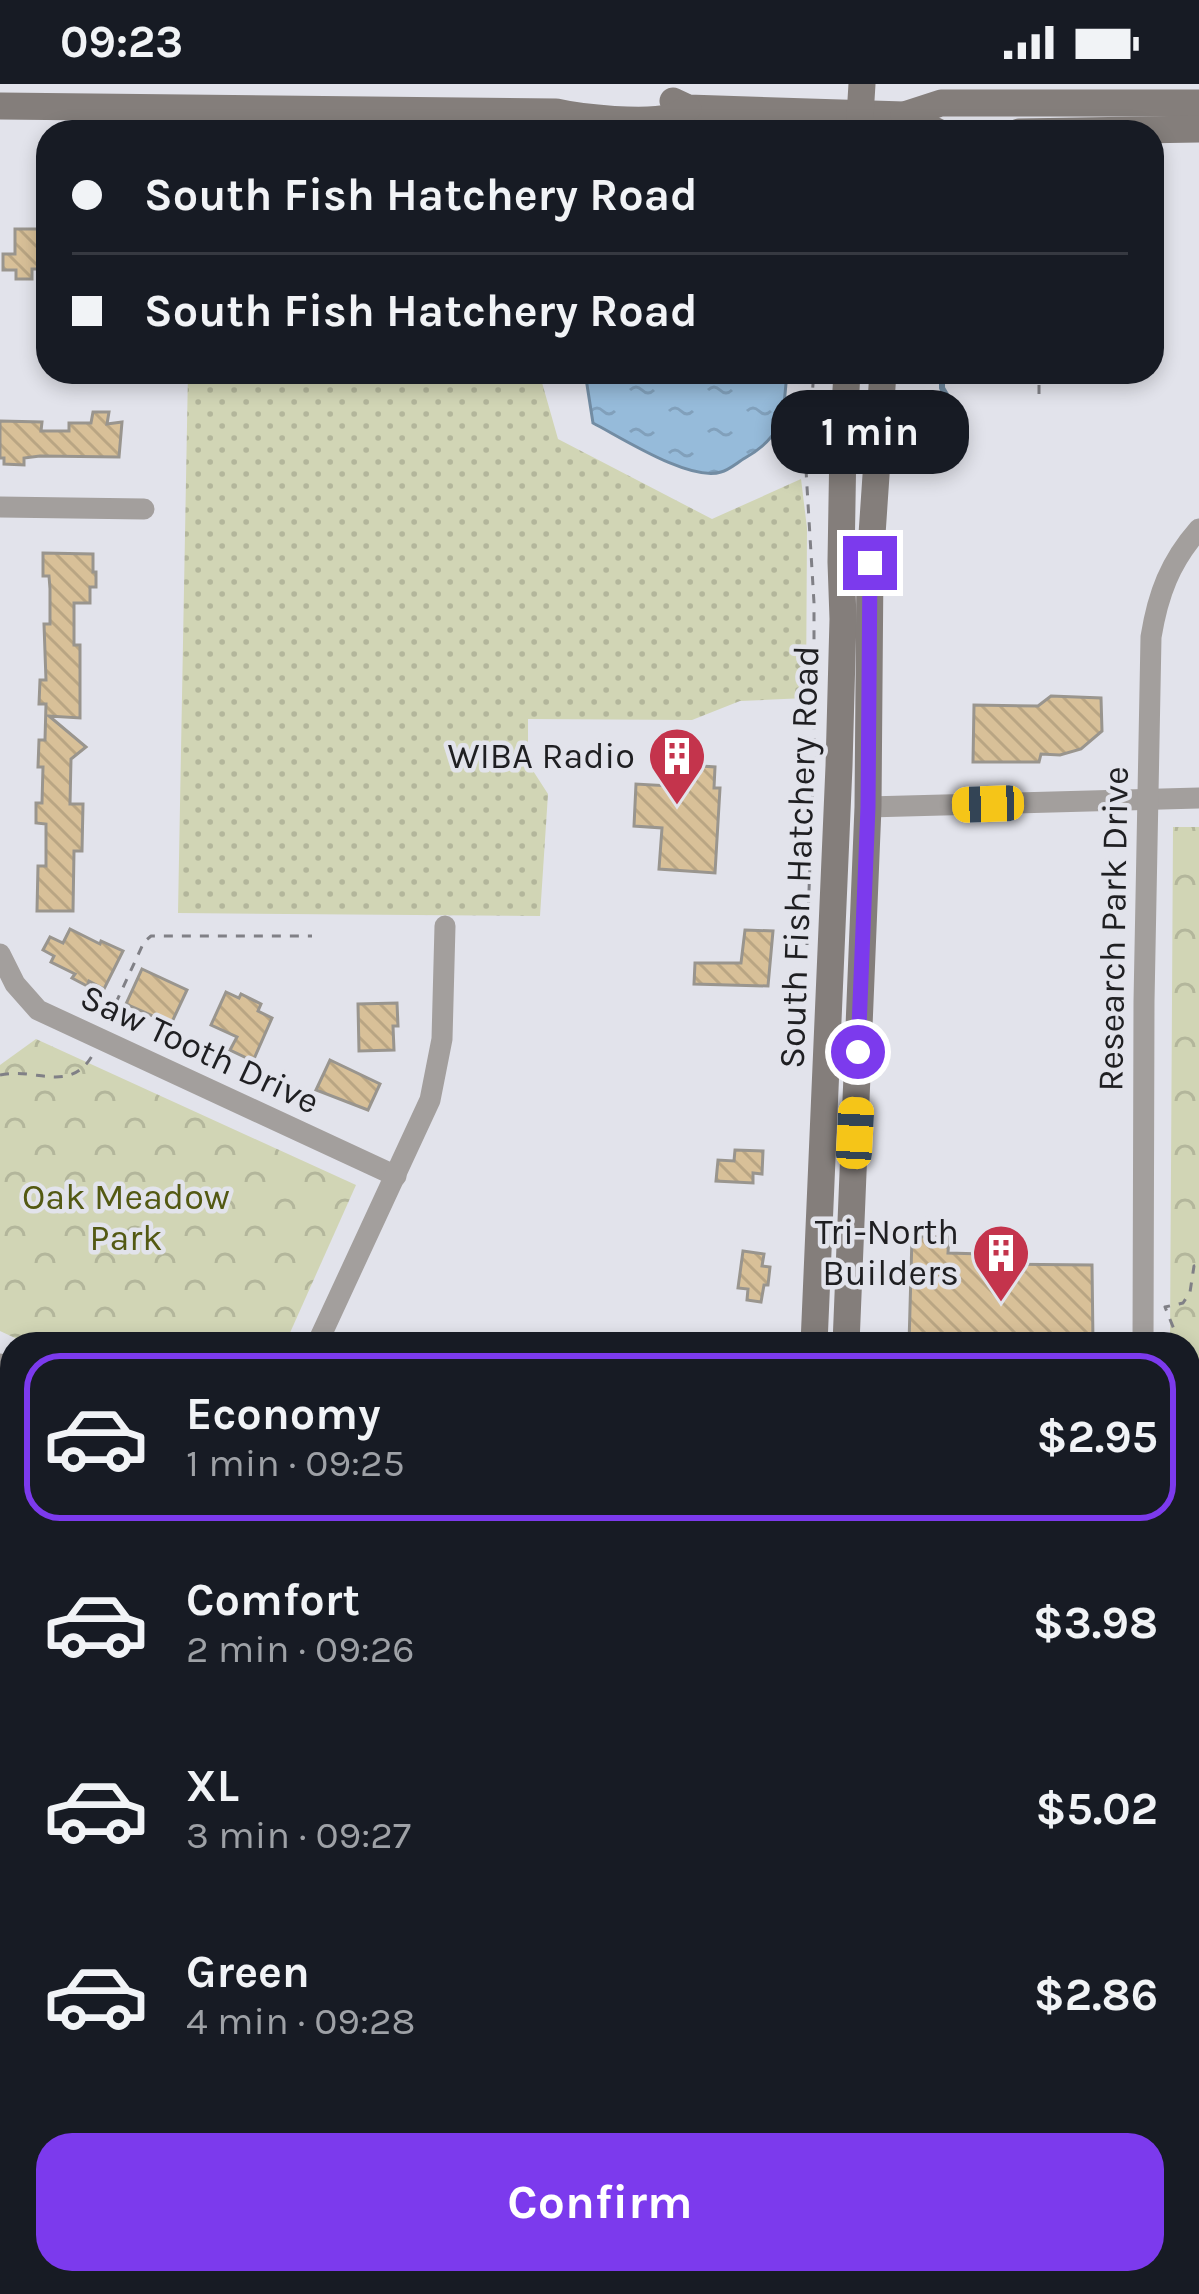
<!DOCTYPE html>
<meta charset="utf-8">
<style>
body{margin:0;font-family:Karla,sans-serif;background:#242831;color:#f1f3f6;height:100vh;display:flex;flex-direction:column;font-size:45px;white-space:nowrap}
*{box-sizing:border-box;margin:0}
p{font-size:39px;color:#9ea1a6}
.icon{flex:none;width:66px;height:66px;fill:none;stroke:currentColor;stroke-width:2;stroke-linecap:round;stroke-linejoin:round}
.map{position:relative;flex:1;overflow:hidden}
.details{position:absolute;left:0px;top:1248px;width:1200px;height:963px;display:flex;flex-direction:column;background:#171b24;border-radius:36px 36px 0 0;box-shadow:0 6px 18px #0003}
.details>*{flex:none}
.guide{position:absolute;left:36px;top:36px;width:1128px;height:264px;border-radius:36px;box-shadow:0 6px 18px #0003;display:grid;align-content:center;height:264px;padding:0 36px;background:#171b24}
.end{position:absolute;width:54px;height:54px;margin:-27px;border:15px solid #7c3aed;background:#fff;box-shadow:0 0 0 6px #fff}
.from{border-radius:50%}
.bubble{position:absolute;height:84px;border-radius:36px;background:#171b24;box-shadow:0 6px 18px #0003;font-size:39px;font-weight:700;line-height:84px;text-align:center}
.car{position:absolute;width:36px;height:72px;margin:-36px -18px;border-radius:15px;box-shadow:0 0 9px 3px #0007;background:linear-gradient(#f5c518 24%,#345 0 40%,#f5c518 0 76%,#345 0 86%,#f5c518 0)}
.guide b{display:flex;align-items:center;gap:42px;height:114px;font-size:45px}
.guide b+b{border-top:3px solid #363941}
.guide i{width:30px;height:30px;background:#f1f3f6}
ul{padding:21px 0 0;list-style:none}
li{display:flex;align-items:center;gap:36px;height:168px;margin:0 24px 18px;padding:0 12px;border:6px solid transparent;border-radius:36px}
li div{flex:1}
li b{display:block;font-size:45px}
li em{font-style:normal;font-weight:700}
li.selected{border-color:#7c3aed}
li>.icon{width:108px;height:108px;stroke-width:1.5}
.action{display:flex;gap:24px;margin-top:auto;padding:24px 36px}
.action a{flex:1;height:138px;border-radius:36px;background:#7c3aed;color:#fff;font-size:48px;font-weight:700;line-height:138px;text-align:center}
.status{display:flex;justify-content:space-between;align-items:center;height:84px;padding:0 60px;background:#171b24;direction:ltr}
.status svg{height:33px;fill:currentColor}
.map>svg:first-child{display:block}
.grass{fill:url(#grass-dots)}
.forest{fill:url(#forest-crowns)}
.water{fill:url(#water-ripples);stroke:#728ca3;stroke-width:3}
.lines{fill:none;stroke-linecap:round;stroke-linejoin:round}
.stream{stroke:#728ca3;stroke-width:6}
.building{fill:url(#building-back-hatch);stroke:#99958e;stroke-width:3}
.path{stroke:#808086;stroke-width:3;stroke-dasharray:9 9;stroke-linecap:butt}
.lane{stroke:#a39f9d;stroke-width:10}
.street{stroke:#a39f9d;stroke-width:21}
.secondary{stroke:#847e7b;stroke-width:27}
.route{stroke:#7c3aed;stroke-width:15}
.labels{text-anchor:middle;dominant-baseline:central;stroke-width:9;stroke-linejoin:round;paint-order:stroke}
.poi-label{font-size:36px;fill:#1f1f22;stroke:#e2e3eb;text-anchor:end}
.street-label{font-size:36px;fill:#1f1f22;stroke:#e2e3eb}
.park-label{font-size:36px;fill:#535913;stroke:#e2e3eb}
</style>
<div class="status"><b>09:23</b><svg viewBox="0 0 49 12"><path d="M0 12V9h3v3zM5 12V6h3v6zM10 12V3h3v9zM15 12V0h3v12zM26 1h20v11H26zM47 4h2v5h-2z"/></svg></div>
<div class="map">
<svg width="1199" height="2210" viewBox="0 0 1199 2210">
<defs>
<pattern id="grass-dots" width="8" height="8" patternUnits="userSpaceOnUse" patternTransform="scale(3)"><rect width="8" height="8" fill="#d1d5b5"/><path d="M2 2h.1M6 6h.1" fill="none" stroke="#b3b69b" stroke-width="1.8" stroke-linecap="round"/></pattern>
<pattern id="forest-crowns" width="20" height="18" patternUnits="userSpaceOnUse" patternTransform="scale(3)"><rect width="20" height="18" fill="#d1d5b5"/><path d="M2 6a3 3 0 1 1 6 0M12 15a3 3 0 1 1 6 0" fill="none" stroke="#b3b69b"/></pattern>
<pattern id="water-ripples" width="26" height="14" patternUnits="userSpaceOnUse" patternTransform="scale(3)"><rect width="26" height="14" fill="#96bbda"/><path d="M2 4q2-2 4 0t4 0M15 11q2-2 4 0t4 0" fill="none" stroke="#81a0bb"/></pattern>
<pattern id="building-back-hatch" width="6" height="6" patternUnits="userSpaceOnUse" patternTransform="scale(3)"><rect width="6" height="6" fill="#d8c098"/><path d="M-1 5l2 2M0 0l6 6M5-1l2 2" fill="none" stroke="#b9a583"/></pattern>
</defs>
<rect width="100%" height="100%" fill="#e2e3eb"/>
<!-- grass -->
<path class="grass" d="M 188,288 L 539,288 L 558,355 L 712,435 L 801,395 L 807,444 L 806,614 L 740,617 L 692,636 L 528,635 L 528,679 L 548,710 L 540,832 L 178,829 Z"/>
<!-- forest -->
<g class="forest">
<path d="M 1173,743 L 1199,743 L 1199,1383 L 1188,1361 L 1188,1260 L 1170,1260 Z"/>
<path d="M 36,955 L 356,1101 L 285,1260 L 28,1260 L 0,1247 L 0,981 Z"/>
</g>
<!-- water -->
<path class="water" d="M 585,288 L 787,288 C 783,331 785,351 745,374 C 738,378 729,386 721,388 C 690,398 622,354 593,339 Z"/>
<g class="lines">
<!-- stream -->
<path class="stream" d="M 942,288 L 942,304 L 948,314"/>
</g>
<!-- building -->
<g class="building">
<path d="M 15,145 L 48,145 L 48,185 L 32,185 L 32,195 L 16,195 L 16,186 L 3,186 L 3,170 L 15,170 Z"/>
<path d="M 93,328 L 109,328 L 107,340 L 122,338 L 119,373 L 40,372 L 24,374 L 24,381 L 4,380 L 4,374 L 0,374 L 0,337 L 42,338 L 41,347 L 69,347 L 69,339 L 91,339 Z"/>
<path d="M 43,469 L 93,470 L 93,488 L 96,488 L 96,503 L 90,503 L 90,519 L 74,519 L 74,561 L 80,561 L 80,634 L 49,632 L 86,663 L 71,675 L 70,720 L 83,720 L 82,767 L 74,767 L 73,827 L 37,827 L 38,782 L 46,782 L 46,740 L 36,739 L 36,719 L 42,719 L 43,683 L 38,683 L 39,656 L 45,656 L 46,620 L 39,620 L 40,596 L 46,596 L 44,540 L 50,540 L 50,505 L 49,492 L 43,492 Z"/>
<path d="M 1051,612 L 1101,614 L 1102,647 L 1081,665 L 1060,671 L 1041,670 L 1039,678 L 973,678 L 974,621 L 1038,622 Z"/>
<path d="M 671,680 L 715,683 L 714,704 L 720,704 L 715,789 L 659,785 L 662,744 L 634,742 L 636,700 L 670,702 Z"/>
<path d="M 70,845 L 100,860 L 101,857 L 123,867 L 104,905 L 89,897 L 87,902 L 72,894 L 75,890 L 51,878 L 54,872 L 43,866 L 50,853 L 63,859 Z"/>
<path d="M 745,846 L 773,847 L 768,902 L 694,900 L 695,879 L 741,879 Z"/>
<path d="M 142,885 L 187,906 L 171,940 L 126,920 Z"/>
<path d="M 226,908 L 239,914 L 241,910 L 261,920 L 258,927 L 272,934 L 253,977 L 230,966 L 237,953 L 211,941 Z"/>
<path d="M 397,919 L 398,942 L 393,942 L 394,966 L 359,967 L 358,920 Z"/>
<path d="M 330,976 L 380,1000 L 368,1026 L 316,1006 Z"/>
<path d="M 735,1066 L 763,1067 L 762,1090 L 753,1089 L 753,1099 L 716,1097 L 718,1076 L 734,1077 Z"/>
<path d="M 912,1153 L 949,1153 L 948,1169 L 982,1170 L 982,1180 L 1092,1181 L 1093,1259 L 909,1260 Z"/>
<path d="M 743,1167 L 764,1170 L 762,1182 L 770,1183 L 768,1201 L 764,1201 L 761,1218 L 747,1216 L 748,1205 L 738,1204 Z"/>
</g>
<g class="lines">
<!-- path -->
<g class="path">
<path d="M 1039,310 L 1039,288"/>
<path d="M 807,861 L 814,671 L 814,519 L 806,386 L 814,288"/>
<path d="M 108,936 L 144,858 L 151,852 L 312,852"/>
<path d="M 0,991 C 35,983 69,1010 92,972"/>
<path d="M 1180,1260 L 1165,1223 L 1183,1219 L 1190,1208 L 1194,1182 L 1199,1181"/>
<path d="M 1188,1274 L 1199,1285"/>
<path d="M 0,1654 L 12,1669"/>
<path d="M 742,2199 L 744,2210"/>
</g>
<!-- lane -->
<path class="lane" d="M 1188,1663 L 1199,1663"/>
<!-- street -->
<g class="street">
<path d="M 0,423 L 144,425"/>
<path d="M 868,723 L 1199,714"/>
<path d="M 0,870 L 15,900 L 38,926 L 396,1092"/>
<path d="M 317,1260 L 430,1016 L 442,955 L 445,842"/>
<path d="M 679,1260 L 680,1259"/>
<path d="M 1143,1260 L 1144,918 L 1151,553 C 1158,510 1170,478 1199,445"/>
<path d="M 0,1280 L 12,1285"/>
<path d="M 12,1388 C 0,1418 3,1444 12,1474"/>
<path d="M 1188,1416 L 1199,1431"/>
<path d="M 0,1764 L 12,1786"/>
<path d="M 0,2068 L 12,2068"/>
<path d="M 13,2210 L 14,2199"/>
<path d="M 583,2210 L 583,2199"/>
</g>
<!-- secondary -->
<g class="secondary">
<path d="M 673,17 L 688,24 L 904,31 L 941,19 L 1199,19"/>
<path d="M 0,22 L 556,28 C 582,34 646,40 671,33 C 678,31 683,27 688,24"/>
<path d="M 904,31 L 938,48"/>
<path d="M 859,48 L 862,0"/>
<path d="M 1019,48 L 1199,45"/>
<path d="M 814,1260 L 839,682 L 843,535 L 841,478 L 843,359 L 847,288"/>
<path d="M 846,1260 L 868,723 L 870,480 L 883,288"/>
<path d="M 1188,1817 L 1199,1817"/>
<path d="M 1188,1849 L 1199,1849"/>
<path d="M 780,2210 L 781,2199"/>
<path d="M 805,2210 L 806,2199"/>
</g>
</g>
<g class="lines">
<!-- route -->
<path class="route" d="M 858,968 L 868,723 L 870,479"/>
</g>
<!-- icons -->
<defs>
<g id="building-pin" transform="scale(3)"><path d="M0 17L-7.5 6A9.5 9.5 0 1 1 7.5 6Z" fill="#c4344c" stroke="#e2e3eb"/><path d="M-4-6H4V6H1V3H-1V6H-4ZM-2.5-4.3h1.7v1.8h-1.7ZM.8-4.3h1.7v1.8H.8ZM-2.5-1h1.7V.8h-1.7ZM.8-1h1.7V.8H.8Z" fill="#fff"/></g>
</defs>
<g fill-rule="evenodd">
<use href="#building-pin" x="677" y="672"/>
<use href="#building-pin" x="1001" y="1169"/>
</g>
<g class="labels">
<!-- poi labels -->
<g class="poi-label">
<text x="635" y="672">WIBA Radio</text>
<text x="959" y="1148">Tri-North<tspan x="959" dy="41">Builders</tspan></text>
</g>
<!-- street labels -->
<g class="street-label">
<text transform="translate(799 773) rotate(-88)">South Fish Hatchery Road</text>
<text transform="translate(1113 845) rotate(-89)">Research Park Drive</text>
<text transform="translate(200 965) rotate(25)">Saw Tooth Drive</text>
</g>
<!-- park labels -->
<g class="park-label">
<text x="126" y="1113">Oak Meadow<tspan x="126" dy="41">Park</tspan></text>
</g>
</g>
</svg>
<i class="end from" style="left:858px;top:968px"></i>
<i class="end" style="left:870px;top:479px"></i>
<div class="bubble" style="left:771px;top:306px;width:198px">1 min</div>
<i class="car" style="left:988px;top:720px;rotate:268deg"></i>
<i class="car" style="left:855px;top:1049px;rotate:3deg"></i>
<div class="guide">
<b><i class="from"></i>South Fish Hatchery Road</b>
<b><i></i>South Fish Hatchery Road</b>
</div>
<section class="details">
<ul>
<li class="selected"><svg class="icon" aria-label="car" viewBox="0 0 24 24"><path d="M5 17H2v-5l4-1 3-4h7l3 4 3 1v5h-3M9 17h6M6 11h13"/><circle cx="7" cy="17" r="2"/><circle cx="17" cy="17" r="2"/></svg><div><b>Economy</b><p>1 min · 09:25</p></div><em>$2.95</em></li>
<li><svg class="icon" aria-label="car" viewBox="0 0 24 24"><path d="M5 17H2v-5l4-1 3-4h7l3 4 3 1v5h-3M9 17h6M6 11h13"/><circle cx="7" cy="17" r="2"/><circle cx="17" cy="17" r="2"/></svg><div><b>Comfort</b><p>2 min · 09:26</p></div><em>$3.98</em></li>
<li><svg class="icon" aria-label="car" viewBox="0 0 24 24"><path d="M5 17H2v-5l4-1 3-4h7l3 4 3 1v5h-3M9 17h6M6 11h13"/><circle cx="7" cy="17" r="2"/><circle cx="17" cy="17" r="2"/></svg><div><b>XL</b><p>3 min · 09:27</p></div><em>$5.02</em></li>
<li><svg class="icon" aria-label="car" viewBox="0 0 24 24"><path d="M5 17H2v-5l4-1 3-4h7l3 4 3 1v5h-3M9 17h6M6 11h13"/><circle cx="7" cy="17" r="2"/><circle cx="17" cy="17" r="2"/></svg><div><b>Green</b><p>4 min · 09:28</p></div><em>$2.86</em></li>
</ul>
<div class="action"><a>Confirm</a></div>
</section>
</div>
